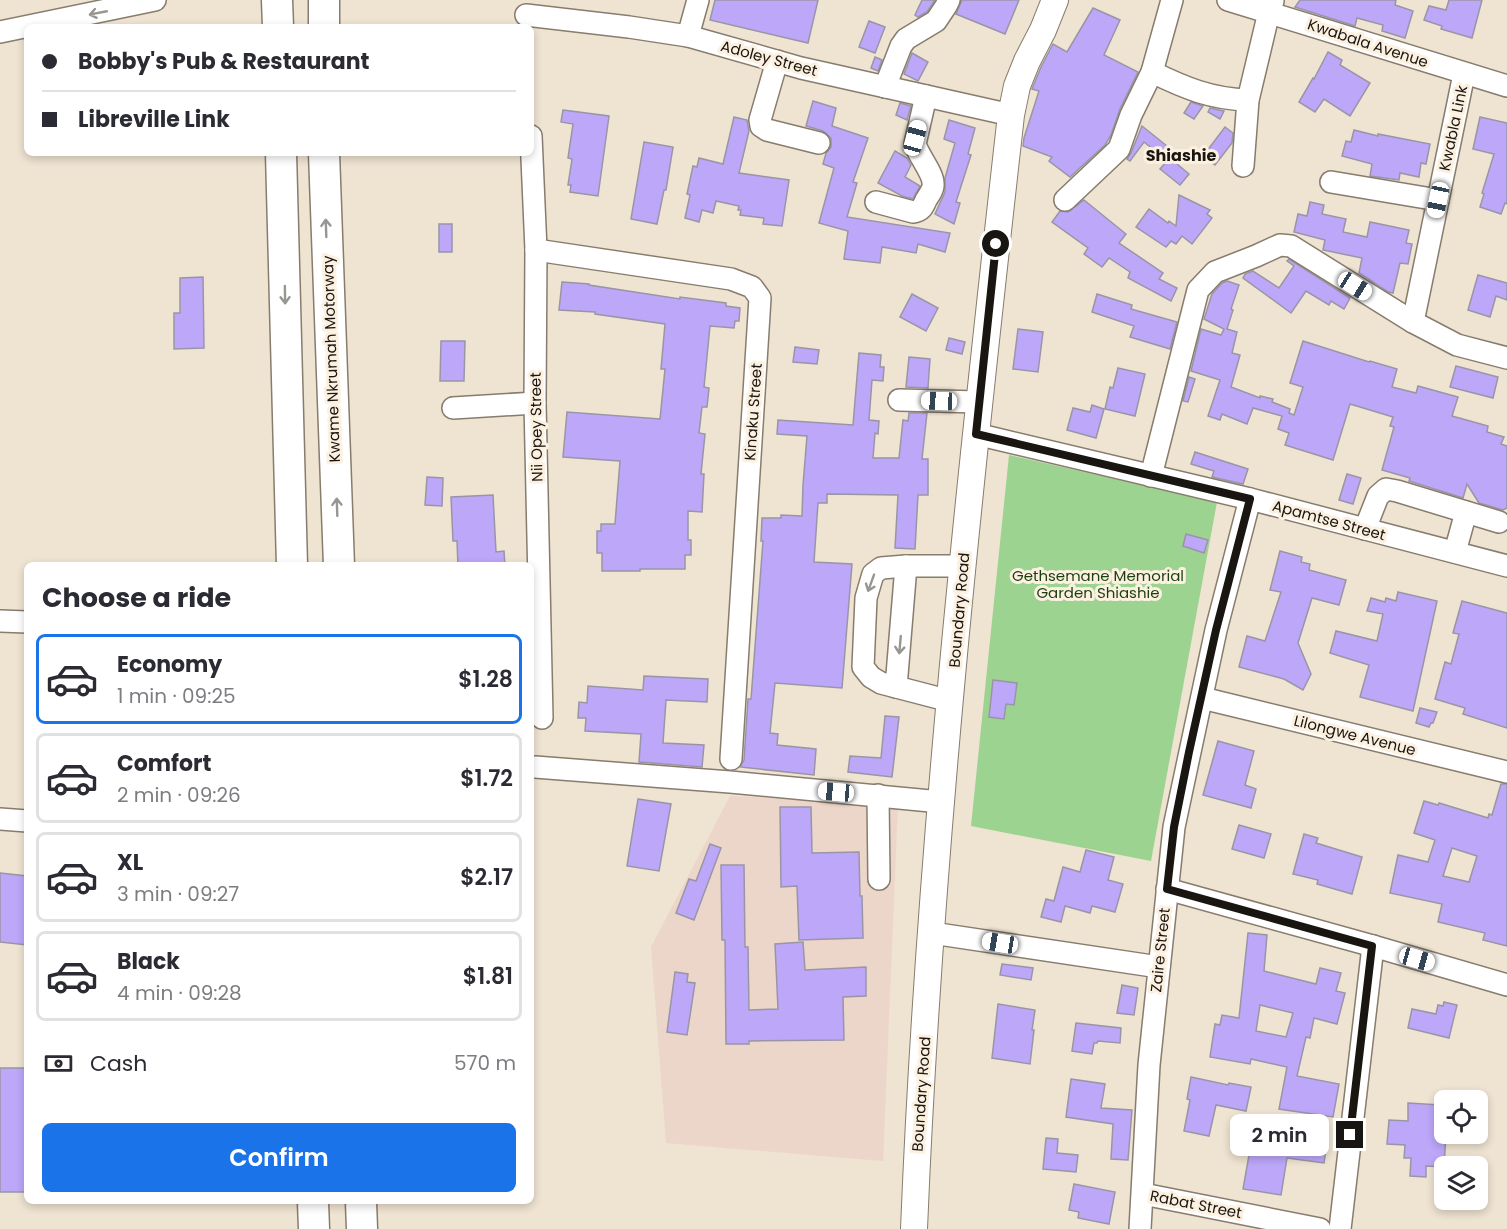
<!DOCTYPE html>
<meta charset="utf-8">
<style>
body{margin:0;font-family:Poppins,sans-serif;background:#f7f7f7;color:#2b2b33;height:100vh;display:flex;flex-direction:column;font-size:22px;white-space:nowrap}
*{box-sizing:border-box;margin:0}
p{font-size:20px;color:#7c7c81}
.icon{flex:none;width:33px;height:33px;fill:none;stroke:currentColor;stroke-width:2;stroke-linecap:round;stroke-linejoin:round}
.map{position:relative;flex:1;overflow:hidden}
.side{position:absolute;left:24px;top:562px;width:510px;height:642px;display:flex;flex-direction:column;background:#fff;border-radius:9px;box-shadow:0 3px 9px #0003}
.side>*{flex:none}
.top-card{position:absolute;left:24px;top:24px;width:510px;height:132px;border-radius:9px;box-shadow:0 3px 9px #0003;display:grid;align-content:center;height:132px;padding:0 18px;background:#fff}
.buttons{position:absolute;left:1434px;top:1090px;display:grid;gap:12px}
.buttons a{display:grid;place-items:center;width:54px;height:54px;border-radius:9px;background:#fff;box-shadow:0 3px 9px #0003;font-size:30px}
.end{position:absolute;width:27px;height:27px;margin:-14px;border:8px solid #191510;background:#fff;box-shadow:0 0 0 3px #fff}
.from{border-radius:50%}
.bubble{position:absolute;height:42px;border-radius:9px;background:#fff;box-shadow:0 3px 9px #0003;font-size:20px;font-weight:600;line-height:42px;text-align:center}
.car{position:absolute;width:18px;height:36px;margin:-18px -9px;border-radius:8px;box-shadow:0 0 4px 2px #0007;background:linear-gradient(#fff 24%,#345 0 40%,#fff 0 76%,#345 0 86%,#fff 0)}
.top-card b{display:flex;align-items:center;gap:21px;height:57px;font-size:22px}
.top-card b+b{border-top:2px solid #e1e1e2}
.top-card i{width:15px;height:15px;background:#2b2b33}
ul{padding:0;list-style:none}
li{display:flex;align-items:center;gap:18px;height:90px;margin:0 12px 9px;padding:0 6px;border:3px solid #e1e1e2;border-radius:9px}
li div{flex:1}
li b{display:block;font-size:22px}
li em{font-style:normal;font-weight:600}
li.selected{border-color:#1a73e8}
li>.icon{width:54px;height:54px;stroke-width:1.5}
h2{padding:0 18px;font-size:27px;line-height:72px}
.pay{display:flex;align-items:center;gap:15px;height:66px;padding:0 18px;font-size:22px}
.pay p{margin-inline-start:auto}
.primary-button{display:flex;gap:12px;margin-top:auto;padding:12px 18px}
.primary-button a{flex:1;height:69px;border-radius:9px;background:#1a73e8;color:#fff;font-size:24px;font-weight:600;line-height:69px;text-align:center}
.map>svg:first-child{display:block}
.education{fill:#ecd6ca}
.green{fill:#9dd390}
.building{fill:#bda7f9;stroke:#9995a7;stroke-width:1.5;fill-rule:evenodd}
.lines{fill:none;stroke-linecap:round;stroke-linejoin:round}
.minor-casing{stroke:#877c6d;stroke-width:24}
.major-casing{stroke:#877c6d;stroke-width:28}
.highway-casing{stroke:#877c6d;stroke-width:33}
.minor{stroke:#fff;stroke-width:21}
.major{stroke:#fff;stroke-width:26}
.highway{stroke:#fff;stroke-width:30}
.oneway{stroke:#989693}
.route{stroke:#191510;stroke-width:8}
.labels{text-anchor:middle;dominant-baseline:central;stroke-width:6;stroke-linejoin:round;paint-order:stroke}
.street-label{font-size:15px;fill:#191510;stroke:#fcf0e0}
.park-label{font-size:15px;fill:#193f0e;stroke:#fcf0e0}
.neighbourhood-label{font-size:16px;font-weight:bold;fill:#191510;stroke:#fcf0e0}
</style>
<div class="map">
<svg width="1507" height="1229" viewBox="0 0 1507 1229">
<rect width="100%" height="100%" fill="#efe3d2"/>
<!-- education -->
<path class="education" d="M 730,796 L 898,804 L 883,1161 L 666,1143 L 651,947 Z"/>
<!-- green -->
<path class="green" d="M 1009,455 L 1217,502 L 1151,861 L 971,826 Z"/>
<!-- building -->
<g class="building">
<path d="M 715,0 L 818,0 L 808,43 L 710,20 Z"/>
<path d="M 922,0 L 935,0 L 927,12 L 918,17 L 915,15 Z"/>
<path d="M 962,0 L 1019,0 L 1005,34 L 956,14 Z"/>
<path d="M 1300,0 L 1396,0 L 1395,5 L 1413,11 L 1405,38 L 1382,31 L 1383,25 L 1357,18 L 1355,26 L 1295,7 Z"/>
<path d="M 1449,0 L 1482,0 L 1472,38 L 1441,29 L 1442,26 L 1424,20 L 1429,6 L 1446,10 Z"/>
<path d="M 1093,8 L 1120,20 L 1104,55 L 1138,72 L 1120,109 L 1111,135 L 1105,145 L 1070,177 L 1049,161 L 1052,157 L 1023,146 L 1024,138 L 1039,91 L 1032,89 L 1041,67 L 1053,44 L 1067,52 Z"/>
<path d="M 869,21 L 885,27 L 875,53 L 859,47 Z"/>
<path d="M 1328,52 L 1342,60 L 1340,65 L 1370,83 L 1350,116 L 1324,99 L 1315,112 L 1299,102 L 1313,78 L 1314,79 Z"/>
<path d="M 912,53 L 928,62 L 918,81 L 904,74 Z"/>
<path d="M 875,57 L 882,60 L 878,71 L 871,68 Z"/>
<path d="M 813,101 L 836,108 L 832,126 L 868,138 L 853,182 L 857,183 L 847,217 L 950,233 L 945,252 L 918,244 L 916,253 L 882,247 L 880,263 L 844,259 L 848,231 L 819,223 L 834,168 L 823,164 L 826,153 L 831,147 L 831,138 L 823,131 L 806,126 Z"/>
<path d="M 1191,102 L 1203,106 L 1194,119 L 1184,113 Z"/>
<path d="M 900,103 L 911,106 L 907,120 L 896,115 Z"/>
<path d="M 1210,108 L 1219,110 L 1224,111 L 1220,119 L 1208,112 Z"/>
<path d="M 563,110 L 609,116 L 598,196 L 570,192 L 571,185 L 568,185 L 572,159 L 568,158 L 573,124 L 561,122 Z"/>
<path d="M 734,117 L 747,120 L 749,131 L 739,173 L 789,180 L 782,226 L 763,224 L 764,218 L 740,215 L 741,210 L 738,210 L 739,206 L 716,201 L 713,213 L 702,210 L 699,222 L 685,218 L 690,195 L 687,194 L 693,166 L 697,167 L 699,158 L 723,164 Z"/>
<path d="M 1480,117 L 1507,123 L 1507,204 L 1505,203 L 1501,214 L 1480,207 L 1484,194 L 1482,193 L 1494,154 L 1473,149 Z"/>
<path d="M 949,120 L 975,128 L 968,154 L 971,155 L 956,202 L 960,203 L 954,224 L 935,214 L 945,192 L 945,178 L 955,143 L 944,139 Z"/>
<path d="M 1142,126 L 1172,150 L 1165,159 L 1144,142 L 1130,161 L 1127,159 L 1131,153 Z"/>
<path d="M 1225,127 L 1233,133 L 1232,143 L 1215,165 L 1203,156 Z"/>
<path d="M 1354,130 L 1378,136 L 1378,134 L 1430,144 L 1426,164 L 1421,163 L 1419,177 L 1400,173 L 1399,180 L 1370,176 L 1372,164 L 1342,156 L 1346,141 L 1351,142 Z"/>
<path d="M 644,142 L 673,147 L 666,190 L 664,190 L 657,224 L 631,219 Z"/>
<path d="M 895,151 L 907,158 L 911,165 L 905,177 L 920,186 L 913,199 L 902,196 L 878,183 Z"/>
<path d="M 1170,158 L 1189,174 L 1180,185 L 1160,169 Z"/>
<path d="M 1179,195 L 1210,210 L 1207,214 L 1212,218 L 1192,244 L 1182,236 L 1176,244 L 1171,241 L 1166,247 L 1136,227 L 1149,209 L 1168,223 L 1169,221 L 1176,226 Z"/>
<path d="M 1084,200 L 1126,234 L 1119,243 L 1163,273 L 1159,279 L 1177,288 L 1171,301 L 1128,278 L 1130,272 L 1109,258 L 1102,267 L 1084,254 L 1088,248 L 1052,222 L 1060,211 L 1068,212 Z"/>
<path d="M 1310,202 L 1324,205 L 1322,214 L 1346,219 L 1343,232 L 1367,237 L 1370,222 L 1409,230 L 1406,243 L 1412,244 L 1408,264 L 1400,263 L 1393,293 L 1388,292 L 1359,273 L 1362,258 L 1323,250 L 1325,240 L 1294,232 L 1298,214 L 1307,216 Z"/>
<rect x="439" y="224" width="13" height="28"/>
<path d="M 1289,259 L 1350,298 L 1344,309 L 1331,301 L 1329,305 L 1306,291 L 1291,313 L 1243,278 L 1245,274 L 1253,271 L 1279,288 L 1294,266 L 1287,261 Z"/>
<path d="M 1478,275 L 1507,283 L 1507,300 L 1496,296 L 1490,317 L 1468,310 Z"/>
<path d="M 203,277 L 204,348 L 174,349 L 174,313 L 180,313 L 180,278 Z"/>
<path d="M 1227,281 L 1239,285 L 1231,309 L 1233,310 L 1227,329 L 1237,332 L 1232,353 L 1240,355 L 1231,387 L 1260,398 L 1260,396 L 1273,399 L 1272,402 L 1290,409 L 1289,413 L 1294,415 L 1303,387 L 1290,383 L 1303,341 L 1369,362 L 1370,361 L 1397,369 L 1392,387 L 1416,393 L 1418,386 L 1458,397 L 1452,416 L 1488,426 L 1487,432 L 1504,437 L 1501,444 L 1507,446 L 1507,508 L 1503,510 L 1479,503 L 1467,484 L 1463,498 L 1409,481 L 1410,478 L 1382,470 L 1394,427 L 1390,426 L 1393,417 L 1350,404 L 1333,460 L 1285,445 L 1289,433 L 1278,429 L 1282,416 L 1253,408 L 1247,424 L 1222,414 L 1220,420 L 1208,416 L 1220,380 L 1191,371 L 1201,329 L 1221,335 L 1224,329 L 1204,319 L 1212,294 L 1222,283 Z"/>
<path d="M 562,282 L 589,284 L 589,285 L 680,299 L 680,297 L 726,303 L 726,306 L 740,308 L 739,321 L 735,321 L 734,328 L 710,326 L 704,387 L 709,388 L 707,407 L 702,407 L 699,433 L 705,434 L 701,474 L 704,474 L 702,512 L 688,511 L 688,540 L 691,540 L 691,555 L 685,555 L 685,569 L 640,569 L 640,571 L 602,571 L 602,553 L 597,553 L 597,531 L 601,531 L 601,524 L 615,524 L 620,461 L 563,457 L 567,412 L 660,419 L 665,369 L 661,369 L 665,324 L 595,314 L 595,312 L 559,310 Z"/>
<path d="M 912,294 L 938,308 L 926,331 L 900,317 Z"/>
<path d="M 1097,294 L 1132,305 L 1131,309 L 1177,322 L 1170,349 L 1130,337 L 1134,326 L 1092,312 Z"/>
<path d="M 1018,329 L 1043,332 L 1038,372 L 1013,369 Z"/>
<path d="M 949,338 L 965,342 L 962,354 L 946,350 Z"/>
<path d="M 441,341 L 465,341 L 464,381 L 440,381 Z"/>
<path d="M 795,347 L 819,350 L 817,364 L 793,362 Z"/>
<path d="M 859,353 L 881,355 L 880,367 L 884,367 L 883,381 L 872,380 L 869,420 L 879,421 L 878,434 L 875,433 L 873,458 L 899,458 L 903,420 L 908,421 L 909,413 L 927,413 L 922,459 L 928,459 L 928,495 L 918,495 L 915,549 L 895,548 L 898,495 L 827,494 L 827,503 L 818,503 L 814,562 L 852,564 L 842,688 L 775,683 L 770,733 L 778,734 L 777,745 L 816,749 L 814,775 L 740,767 L 744,760 L 748,699 L 751,699 L 763,541 L 761,541 L 762,518 L 781,518 L 781,515 L 802,516 L 803,485 L 807,436 L 777,434 L 778,420 L 853,425 Z"/>
<path d="M 909,357 L 930,359 L 928,388 L 906,387 Z"/>
<path d="M 1456,366 L 1498,377 L 1493,398 L 1450,387 Z"/>
<path d="M 1118,368 L 1145,374 L 1135,416 L 1105,409 L 1110,387 L 1113,388 Z"/>
<path d="M 1189,377 L 1195,379 L 1188,402 L 1183,401 Z"/>
<path d="M 1092,405 L 1104,409 L 1096,438 L 1067,430 L 1073,408 L 1090,412 Z"/>
<path d="M 1195,452 L 1248,469 L 1243,484 L 1212,477 L 1214,471 L 1191,464 Z"/>
<path d="M 1347,474 L 1361,478 L 1353,504 L 1339,500 Z"/>
<path d="M 427,477 L 443,478 L 442,506 L 425,505 Z"/>
<path d="M 493,495 L 496,552 L 504,551 L 505,566 L 458,566 L 457,541 L 453,541 L 451,497 Z"/>
<path d="M 1186,534 L 1208,540 L 1204,553 L 1183,546 Z"/>
<path d="M 1280,551 L 1302,557 L 1301,562 L 1310,564 L 1309,570 L 1346,580 L 1339,605 L 1312,598 L 1298,643 L 1311,674 L 1303,690 L 1284,679 L 1239,667 L 1247,636 L 1265,641 L 1281,592 L 1270,590 Z"/>
<path d="M 1398,592 L 1437,601 L 1413,711 L 1360,697 L 1369,665 L 1330,653 L 1336,631 L 1377,641 L 1383,614 L 1367,611 L 1371,598 L 1385,602 L 1386,598 L 1396,601 Z"/>
<path d="M 1462,601 L 1507,613 L 1507,728 L 1463,714 L 1465,708 L 1435,699 L 1445,662 L 1451,664 L 1459,634 L 1453,633 Z"/>
<path d="M 644,676 L 708,679 L 707,702 L 666,700 L 663,743 L 704,745 L 702,767 L 639,762 L 641,734 L 585,731 L 586,718 L 578,718 L 579,702 L 587,703 L 588,686 L 643,690 Z"/>
<path d="M 993,680 L 1017,683 L 1014,705 L 1006,704 L 1004,719 L 989,717 Z"/>
<path d="M 1420,708 L 1437,712 L 1433,723 L 1431,723 L 1429,727 L 1416,723 Z"/>
<path d="M 885,716 L 899,717 L 892,777 L 848,772 L 850,756 L 881,758 Z"/>
<path d="M 1218,741 L 1254,751 L 1245,785 L 1256,789 L 1251,808 L 1203,795 Z"/>
<path d="M 1501,784 L 1507,784 L 1507,946 L 1483,940 L 1485,933 L 1438,922 L 1442,904 L 1390,893 L 1398,855 L 1428,862 L 1435,840 L 1414,833 L 1424,801 L 1438,805 L 1439,803 L 1488,818 L 1489,814 L 1492,815 ZM 1452,848 L 1477,856 L 1469,882 L 1443,876 Z"/>
<path d="M 638,799 L 671,804 L 659,871 L 627,866 Z"/>
<path d="M 780,807 L 811,807 L 812,853 L 859,852 L 860,896 L 862,896 L 863,938 L 799,940 L 797,886 L 781,887 Z"/>
<path d="M 1239,825 L 1271,834 L 1264,858 L 1232,849 Z"/>
<path d="M 1304,834 L 1318,838 L 1316,843 L 1362,857 L 1352,894 L 1317,884 L 1318,880 L 1293,874 Z"/>
<path d="M 710,844 L 721,848 L 694,920 L 676,913 L 689,879 L 696,881 Z"/>
<path d="M 1086,850 L 1114,857 L 1108,880 L 1123,884 L 1115,912 L 1092,906 L 1090,913 L 1065,906 L 1061,922 L 1041,917 L 1046,899 L 1054,901 L 1063,867 L 1080,872 Z"/>
<path d="M 721,865 L 744,865 L 745,947 L 748,947 L 749,1010 L 778,1009 L 775,944 L 803,942 L 805,970 L 866,967 L 866,996 L 843,997 L 844,1040 L 749,1041 L 749,1044 L 726,1044 L 725,940 L 722,940 Z"/>
<path d="M 0,873 L 27,876 L 27,945 L 0,942 Z"/>
<path d="M 1248,933 L 1267,935 L 1264,971 L 1316,984 L 1320,968 L 1341,973 L 1336,991 L 1345,993 L 1337,1024 L 1314,1018 L 1310,1038 L 1306,1037 L 1297,1076 L 1339,1084 L 1333,1117 L 1279,1109 L 1287,1067 L 1251,1059 L 1250,1064 L 1210,1057 L 1215,1024 L 1220,1025 L 1222,1015 L 1239,1018 ZM 1260,1005 L 1293,1013 L 1286,1037 L 1256,1031 Z"/>
<path d="M 1002,964 L 1033,968 L 1031,980 L 1000,975 Z"/>
<path d="M 675,972 L 688,974 L 687,982 L 695,983 L 687,1035 L 667,1032 Z"/>
<path d="M 1122,985 L 1138,988 L 1134,1015 L 1117,1013 Z"/>
<path d="M 1444,1002 L 1457,1005 L 1449,1038 L 1408,1028 L 1412,1009 L 1436,1014 L 1438,1005 L 1443,1006 Z"/>
<path d="M 998,1004 L 1035,1010 L 1032,1030 L 1034,1030 L 1030,1064 L 992,1058 Z"/>
<path d="M 1076,1023 L 1121,1028 L 1120,1043 L 1098,1041 L 1097,1043 L 1094,1043 L 1092,1054 L 1072,1051 Z"/>
<rect x="0" y="1068" width="27" height="124"/>
<path d="M 1191,1077 L 1228,1085 L 1229,1083 L 1251,1087 L 1246,1111 L 1216,1105 L 1209,1136 L 1184,1131 L 1190,1100 L 1187,1099 Z"/>
<path d="M 1071,1079 L 1105,1084 L 1101,1108 L 1132,1110 L 1128,1160 L 1111,1159 L 1113,1124 L 1066,1117 Z"/>
<path d="M 1408,1103 L 1440,1105 L 1439,1123 L 1444,1123 L 1444,1134 L 1446,1134 L 1444,1167 L 1426,1166 L 1426,1177 L 1410,1176 L 1411,1158 L 1404,1158 L 1405,1145 L 1387,1144 L 1389,1120 L 1408,1121 Z"/>
<path d="M 1046,1138 L 1058,1139 L 1057,1153 L 1078,1155 L 1076,1172 L 1043,1169 Z"/>
<path d="M 1252,1138 L 1301,1146 L 1302,1139 L 1327,1142 L 1324,1163 L 1287,1158 L 1281,1195 L 1243,1189 Z"/>
<path d="M 1074,1184 L 1115,1192 L 1109,1224 L 1078,1218 L 1079,1212 L 1069,1210 Z"/>
</g>
<g class="lines">
<!-- minor casing -->
<g class="minor-casing">
<g id="minor">
<path d="M 1228,0 L 1507,86"/>
<path d="M 526,15 L 629,27 L 688,36 L 801,68 L 1011,115"/>
<path d="M 0,32 L 155,0"/>
<path d="M 688,36 L 698,0"/>
<path d="M 777,61 L 760,120 L 761,126 L 767,130 L 819,143"/>
<path d="M 1152,72 C 1185,88 1211,99 1248,100"/>
<path d="M 885,87 L 901,46 L 906,39 L 936,21 L 946,6 L 949,0"/>
<path d="M 531,136 L 536,250 L 535,403 L 542,718"/>
<path d="M 1243,166 L 1248,100 L 1269,12 L 1273,1"/>
<path d="M 1331,182 L 1438,200"/>
<path d="M 1065,200 L 1119,149 L 1131,115 L 1152,72 L 1172,0"/>
<path d="M 876,202 L 913,212 C 921,211 923,207 926,200 C 929,195 934,189 933,183 C 933,173 918,155 915,144 L 926,96"/>
<path d="M 536,250 L 731,279 L 752,287 L 760,298 L 731,759"/>
<path d="M 1413,322 L 1464,74"/>
<path d="M 899,400 L 979,402"/>
<path d="M 453,408 L 535,403"/>
<path d="M 976,434 L 1250,499 L 1507,566"/>
<path d="M 1151,476 L 1198,290 L 1215,272 L 1256,256 L 1280,245 L 1291,246 L 1413,322 L 1457,345 L 1507,358"/>
<path d="M 1365,529 L 1378,496 L 1386,489 L 1397,491 L 1499,522"/>
<path d="M 1455,552 L 1466,512"/>
<path d="M 0,621 L 27,622"/>
<path d="M 896,687 L 906,566"/>
<path d="M 1202,698 L 1507,772"/>
<path d="M 950,701 L 881,683 L 871,677 L 863,667 L 866,598 L 873,574 L 881,568 L 906,566 L 963,566"/>
<path d="M 535,767 L 730,782 L 941,802"/>
<path d="M 878,795 L 879,879"/>
<path d="M 0,819 L 27,821"/>
<path d="M 1167,889 L 1373,946 L 1507,985"/>
<path d="M 932,933 L 1159,967"/>
<path d="M 1143,1194 L 1320,1229"/>
<path d="M 1140,1229 L 1149,1065 L 1174,827 L 1216,630 L 1250,499"/>
<path d="M 1340,1229 L 1373,946"/>
</g>
</g>
<!-- major casing -->
<g class="major-casing">
<path id="major" d="M 914,1229 C 929,857 969,486 1011,115 L 1017,86 L 1027,61 L 1043,30 L 1055,0"/>
</g>
<!-- highway casing -->
<g class="highway-casing">
<g id="highway">
<path d="M 277,0 L 278,27"/>
<path d="M 324,27 L 324,0"/>
<path d="M 281,153 L 292,566"/>
<path d="M 324,153 L 339,566"/>
<path d="M 313,1202 L 314,1229"/>
<path d="M 361,1202 L 362,1229"/>
</g>
</g>
<!-- minor -->
<use href="#minor" class="minor"/>
<!-- major -->
<use href="#major" class="major"/>
<!-- highway -->
<use href="#highway" class="highway"/>
</g>
<!-- one-way arrows -->
<defs><path id="oneway-shaft" d="M-6 0H5M1.5-3L5.5 0L1.5 3" fill="none" stroke-width="1.6" stroke-linecap="round" stroke-linejoin="round" transform="scale(1.5)"/></defs>
<g class="oneway">
<use href="#oneway-shaft" transform="translate(98 13) rotate(169)"/>
<use href="#oneway-shaft" transform="translate(326 228) rotate(-92)"/>
<use href="#oneway-shaft" transform="translate(285 295) rotate(89)"/>
<use href="#oneway-shaft" transform="translate(337 507) rotate(-92)"/>
<use href="#oneway-shaft" transform="translate(871 583) rotate(110)"/>
<use href="#oneway-shaft" transform="translate(900 645) rotate(95)"/>
</g>
<g class="lines">
<!-- route -->
<path class="route" d="M 996,244 L 976,434 L 1250,499 L 1216,630 L 1189,752 L 1174,827 L 1167,889 L 1372,946 L 1350,1135"/>
</g>
<g class="labels">
<!-- street labels -->
<g class="street-label">
<text transform="translate(1368 43) rotate(18)">Kwabala Avenue</text>
<text transform="translate(769 58) rotate(15)">Adoley Street</text>
<text transform="translate(1453 128) rotate(-78)">Kwabla Link</text>
<text transform="translate(331 359) rotate(-92)">Kwame Nkrumah Motorway</text>
<text transform="translate(753 412) rotate(-86)">Kinaku Street</text>
<text transform="translate(536 427) rotate(-91)">Nii Opey Street</text>
<text transform="translate(1329 520) rotate(15)">Apamtse Street</text>
<text transform="translate(959 610) rotate(-85)">Boundary Road</text>
<text transform="translate(1355 735) rotate(14)">Lilongwe Avenue</text>
<text transform="translate(1160 950) rotate(-84)">Zaire Street</text>
<text transform="translate(921 1094) rotate(-86)">Boundary Road</text>
<text transform="translate(1196 1204) rotate(11)">Rabat Street</text>
</g>
<!-- park labels -->
<g class="park-label">
<text x="1098" y="575">Gethsemane Memorial<tspan x="1098" dy="17">Garden Shiashie</tspan></text>
</g>
<!-- neighbourhood labels -->
<g class="neighbourhood-label">
<text x="1181" y="155">Shiashie</text>
</g>
</g>
</svg>
<div class="buttons">
<a><svg class="icon" aria-label="locate" viewBox="0 0 24 24"><circle cx="12" cy="12" r="6"/><path d="M12 2v4M12 18v4M2 12h4M18 12h4"/></svg></a>
<a><svg class="icon" aria-label="layers" viewBox="0 0 24 24"><path d="M12 4l9 5-9 5-9-5zM3 14l9 5 9-5"/></svg></a>
</div>
<i class="end from" style="left:996px;top:244px"></i>
<i class="end" style="left:1350px;top:1135px"></i>
<div class="bubble" style="left:1230px;top:1114px;width:99px">2 min</div>
<i class="car" style="left:915px;top:138px;rotate:15deg"></i>
<i class="car" style="left:1438px;top:200px;rotate:192deg"></i>
<i class="car" style="left:1355px;top:286px;rotate:122deg"></i>
<i class="car" style="left:939px;top:401px;rotate:272deg"></i>
<i class="car" style="left:836px;top:792px;rotate:275deg"></i>
<i class="car" style="left:1000px;top:943px;rotate:279deg"></i>
<i class="car" style="left:1417px;top:959px;rotate:106deg"></i>
<div class="top-card">
<b><i class="from"></i>Bobby's Pub &amp; Restaurant</b>
<b><i></i>Libreville Link</b>
</div>
<section class="side">
<h2>Choose a ride</h2>
<ul>
<li class="selected"><svg class="icon" aria-label="car" viewBox="0 0 24 24"><path d="M5 17H2v-5l4-1 3-4h7l3 4 3 1v5h-3M9 17h6M6 11h13"/><circle cx="7" cy="17" r="2"/><circle cx="17" cy="17" r="2"/></svg><div><b>Economy</b><p>1 min · 09:25</p></div><em>$1.28</em></li>
<li><svg class="icon" aria-label="car" viewBox="0 0 24 24"><path d="M5 17H2v-5l4-1 3-4h7l3 4 3 1v5h-3M9 17h6M6 11h13"/><circle cx="7" cy="17" r="2"/><circle cx="17" cy="17" r="2"/></svg><div><b>Comfort</b><p>2 min · 09:26</p></div><em>$1.72</em></li>
<li><svg class="icon" aria-label="car" viewBox="0 0 24 24"><path d="M5 17H2v-5l4-1 3-4h7l3 4 3 1v5h-3M9 17h6M6 11h13"/><circle cx="7" cy="17" r="2"/><circle cx="17" cy="17" r="2"/></svg><div><b>XL</b><p>3 min · 09:27</p></div><em>$2.17</em></li>
<li><svg class="icon" aria-label="car" viewBox="0 0 24 24"><path d="M5 17H2v-5l4-1 3-4h7l3 4 3 1v5h-3M9 17h6M6 11h13"/><circle cx="7" cy="17" r="2"/><circle cx="17" cy="17" r="2"/></svg><div><b>Black</b><p>4 min · 09:28</p></div><em>$1.81</em></li>
</ul>
<div class="pay"><svg class="icon" aria-label="cash" viewBox="0 0 24 24"><path d="M3 7h18v10H3z"/><circle cx="12" cy="12" r="2"/></svg>Cash<p>570 m</p></div>
<div class="primary-button"><a>Confirm</a></div>
</section>
</div>
